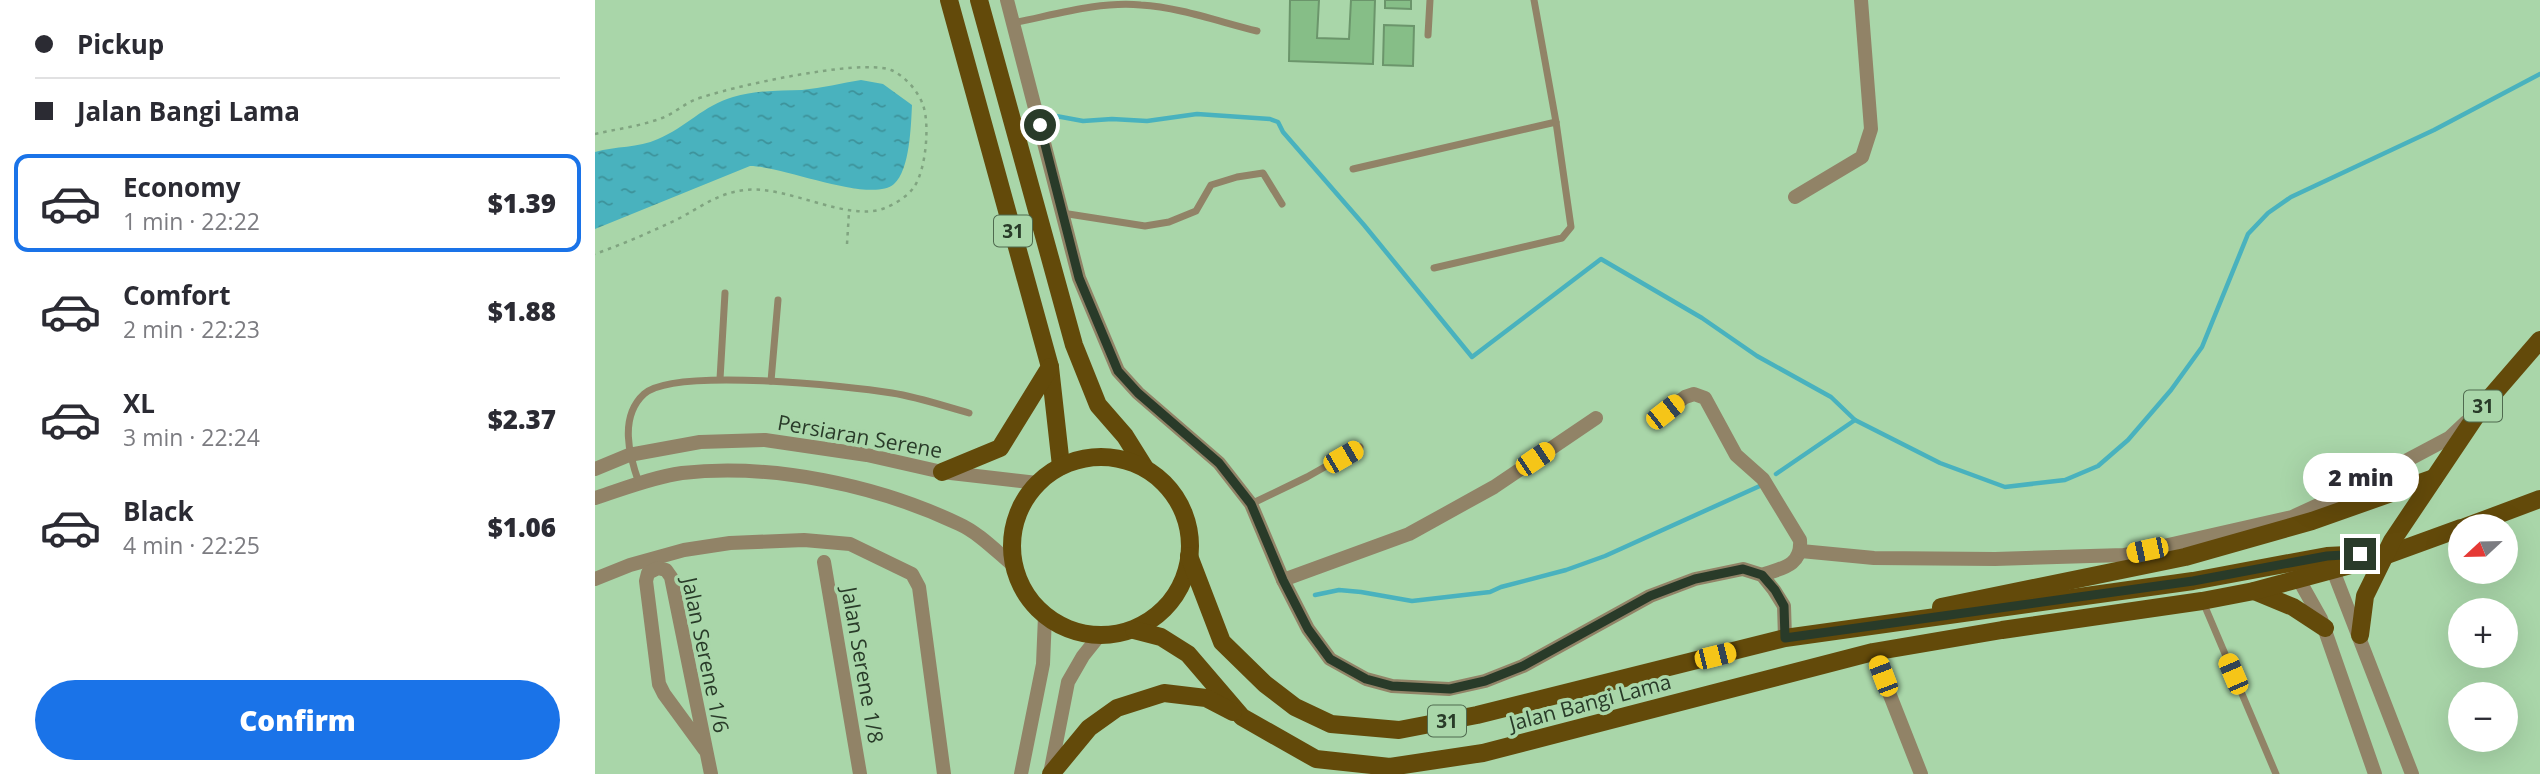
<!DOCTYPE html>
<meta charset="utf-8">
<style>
body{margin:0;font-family:"Open Sans",sans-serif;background:#f2f2f3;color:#2b2b33;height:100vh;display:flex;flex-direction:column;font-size:26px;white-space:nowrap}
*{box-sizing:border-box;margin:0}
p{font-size:23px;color:#7c7c81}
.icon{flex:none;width:38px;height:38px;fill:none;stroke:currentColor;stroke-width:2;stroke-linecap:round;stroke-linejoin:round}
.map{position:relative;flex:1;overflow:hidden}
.drawer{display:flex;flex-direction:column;background:#fff;width:595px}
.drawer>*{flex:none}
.banner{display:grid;align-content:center;height:154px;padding:0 35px;background:#fff}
.needle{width:46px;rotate:248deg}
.fabs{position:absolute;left:1853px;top:514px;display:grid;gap:14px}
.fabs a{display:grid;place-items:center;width:70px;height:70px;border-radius:50%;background:#fff;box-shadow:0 7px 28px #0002;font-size:35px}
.end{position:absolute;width:32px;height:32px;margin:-16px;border:9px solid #293b29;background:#fff;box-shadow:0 0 0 4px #fff}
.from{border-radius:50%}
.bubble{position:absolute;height:49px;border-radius:24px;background:#fff;box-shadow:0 7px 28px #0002;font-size:23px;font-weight:800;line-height:49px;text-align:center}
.car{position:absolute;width:21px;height:42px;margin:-21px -10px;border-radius:9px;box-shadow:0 0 5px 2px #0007;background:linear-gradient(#f5c518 24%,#345 0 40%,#f5c518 0 76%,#345 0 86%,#f5c518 0)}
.banner b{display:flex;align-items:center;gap:24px;height:66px;font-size:26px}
.banner b+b{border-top:2px solid #e1e1e2}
.banner i{width:18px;height:18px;background:#2b2b33}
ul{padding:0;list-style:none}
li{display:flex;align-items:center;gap:21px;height:98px;margin:0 14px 10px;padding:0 21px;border:4px solid transparent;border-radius:14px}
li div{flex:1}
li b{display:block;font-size:26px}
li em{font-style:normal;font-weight:800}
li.active{border-color:#1a73e8}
li>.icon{width:63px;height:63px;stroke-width:1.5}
.primary-button{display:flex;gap:14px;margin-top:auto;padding:14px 35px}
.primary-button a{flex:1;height:80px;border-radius:42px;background:#1a73e8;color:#fff;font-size:28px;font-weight:800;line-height:80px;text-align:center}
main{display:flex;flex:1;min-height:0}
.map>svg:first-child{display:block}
.water{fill:url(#water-ripples)}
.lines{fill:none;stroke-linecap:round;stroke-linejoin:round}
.stream{stroke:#49b2be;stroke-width:4.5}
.building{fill:#86be87;stroke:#6b956b;stroke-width:2}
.path{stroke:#80a480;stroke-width:2.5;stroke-dasharray:3.5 5;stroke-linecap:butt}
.service{stroke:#918367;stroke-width:7}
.minor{stroke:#918367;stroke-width:14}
.tertiary{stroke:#918367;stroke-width:14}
.primary{stroke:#634a0a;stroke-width:18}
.route{stroke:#293b29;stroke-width:9}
.labels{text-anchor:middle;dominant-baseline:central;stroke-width:7;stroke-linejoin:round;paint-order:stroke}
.shield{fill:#a9d6a9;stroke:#4f6a4f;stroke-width:2}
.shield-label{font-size:19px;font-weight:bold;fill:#293b29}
.street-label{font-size:21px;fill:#293b29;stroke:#a9d6a9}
</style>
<main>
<section class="drawer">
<div class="banner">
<b><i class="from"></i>Pickup</b>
<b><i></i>Jalan Bangi Lama</b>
</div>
<ul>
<li class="active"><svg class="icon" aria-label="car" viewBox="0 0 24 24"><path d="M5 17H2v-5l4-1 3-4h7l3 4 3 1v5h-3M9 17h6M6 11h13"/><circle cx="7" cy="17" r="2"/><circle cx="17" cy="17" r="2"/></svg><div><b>Economy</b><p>1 min · 22:22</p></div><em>$1.39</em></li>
<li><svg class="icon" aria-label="car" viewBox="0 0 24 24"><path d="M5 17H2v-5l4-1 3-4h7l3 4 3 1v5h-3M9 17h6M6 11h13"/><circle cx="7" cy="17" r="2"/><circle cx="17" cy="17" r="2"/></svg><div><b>Comfort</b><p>2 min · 22:23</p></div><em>$1.88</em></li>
<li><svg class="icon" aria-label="car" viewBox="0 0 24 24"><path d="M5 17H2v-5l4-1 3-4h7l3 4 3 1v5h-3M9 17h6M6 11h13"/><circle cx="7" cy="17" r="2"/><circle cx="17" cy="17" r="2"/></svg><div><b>XL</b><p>3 min · 22:24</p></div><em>$2.37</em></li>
<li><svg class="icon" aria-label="car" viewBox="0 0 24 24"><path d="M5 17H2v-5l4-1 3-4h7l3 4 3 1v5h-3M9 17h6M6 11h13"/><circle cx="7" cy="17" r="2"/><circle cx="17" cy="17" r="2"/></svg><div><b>Black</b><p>4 min · 22:25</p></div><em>$1.06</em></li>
</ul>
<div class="primary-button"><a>Confirm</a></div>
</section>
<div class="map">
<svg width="1945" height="774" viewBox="0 0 1945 774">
<defs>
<pattern id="water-ripples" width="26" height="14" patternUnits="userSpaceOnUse" patternTransform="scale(1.75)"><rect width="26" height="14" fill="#49b2be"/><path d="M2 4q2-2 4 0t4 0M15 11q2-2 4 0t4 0" fill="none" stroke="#3d929a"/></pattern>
</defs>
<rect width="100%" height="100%" fill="#a9d6a9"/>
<!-- water -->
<path class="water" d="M 266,80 L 288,84 L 317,105 C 316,125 315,170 299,184 C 276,204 188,166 155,166 L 0,229 L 0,152 C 21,146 43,148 63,139 C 90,128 109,105 138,97 C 160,90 185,91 207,90 C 227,88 247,83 266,80 Z"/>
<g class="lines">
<!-- stream -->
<g class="stream">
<path d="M 461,116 L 488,121 L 517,119 L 552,121 L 602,114 L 675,119 L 683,122 L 688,132 L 769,225 L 877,357 L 1006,259 L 1107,318 L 1162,356 L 1236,397 L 1260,420 L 1345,463 L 1410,487 L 1470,480 L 1503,466 L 1533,440 L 1576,390 L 1607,347 L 1653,234 L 1673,213 L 1696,197 L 1839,130 L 1945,74"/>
<path d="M 1181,474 L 1260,420"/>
<path d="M 720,595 L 744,590 L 766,592 L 817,601 L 895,592 L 906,587 L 971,570 L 1010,556 L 1167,485"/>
</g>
</g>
<!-- building -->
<g class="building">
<path d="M 695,0 L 724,0 L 722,38 L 754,39 L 756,0 L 780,0 L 778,64 L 694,61 Z"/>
<path d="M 790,0 L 816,0 L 816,9 L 790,8 Z"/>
<path d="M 789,25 L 819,26 L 818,66 L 788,65 Z"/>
</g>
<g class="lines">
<!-- path -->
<g class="path">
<path d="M 0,134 C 22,129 46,126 67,118 C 78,114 88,105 99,100 C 133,87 265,58 296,70 C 310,76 323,91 328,105 C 335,124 331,170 319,187 C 313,196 300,204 290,208 C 253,223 193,185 150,190 C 123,193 106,207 83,219 C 56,232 28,244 0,254"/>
<path d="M 252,244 L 254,212"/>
</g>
<!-- service -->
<g class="service">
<path d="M 418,23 C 459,15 504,1 546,5 C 583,7 625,22 662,31"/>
<path d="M 833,35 L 835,0"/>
<path d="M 758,169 L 961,122"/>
<path d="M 467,213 L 550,226 L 574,222 L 601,211 L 616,185 L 642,177 L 668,173 L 687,204"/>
<path d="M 839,268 L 967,238 L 976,227 L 961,122 L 939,0"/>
<path d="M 125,379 L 130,293"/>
<path d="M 176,381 L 183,300"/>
<path d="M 44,483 C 34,455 24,417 49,394 C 78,367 255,386 297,393 C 323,397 349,406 374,413"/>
<path d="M 656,504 L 712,477 L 765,447"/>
<path d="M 1608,602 L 1681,774"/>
</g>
<!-- minor -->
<g class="minor">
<path d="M 412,0 L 484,278 L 523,371 L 543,393 L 624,463 L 656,504 L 688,580 L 713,629 L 735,659 L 771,679 L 797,686 L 854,689 L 890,681 L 928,666 L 1055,596 L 1100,579 L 1148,569 L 1167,575 L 1179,590 L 1189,606 L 1190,638"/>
<path d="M 1200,197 L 1267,157 L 1276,129 L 1266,0"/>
<path d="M 1070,412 L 1090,397 L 1099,394 L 1110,398 L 1141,455 L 1168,479 L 1205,540 C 1207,566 1187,568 1167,575"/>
<path d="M 1206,551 L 1279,558 L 1400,559 L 1529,555 L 1697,517 L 1758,489 L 1854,438 L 1871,422"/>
<path d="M 229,562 L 265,774"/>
<path d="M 0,579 L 35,565 L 89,550 L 135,543 L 209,540 L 255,544 L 317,574 L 324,587 L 349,774"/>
<path d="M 688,580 L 814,534 L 899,487 L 1001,418"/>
<path d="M 1278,652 L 1326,774"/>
<path d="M 110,750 L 69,694 L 64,684 L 51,581 L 53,573 L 63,568 L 71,570 L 76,577 L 116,774"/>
</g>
<!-- tertiary -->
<g class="tertiary">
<path d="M 0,469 L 34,455 L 105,442 L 170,440 L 272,455 L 347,472 L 442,483"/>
<path d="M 0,498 C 28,489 58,477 87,473 C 177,463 282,485 364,524 C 384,533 402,552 419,566"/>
<path d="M 1734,560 L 1817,774"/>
<path d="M 1699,571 L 1726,619 L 1780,774"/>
<path d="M 426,774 L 448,664 L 450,616"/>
<path d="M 455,774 L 473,682 L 488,656 L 504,636"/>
</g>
<!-- primary -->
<g class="primary">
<path d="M 354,0 L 455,367 L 466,466"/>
<path d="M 384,0 L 479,345 L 503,405 L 530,436 L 550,468"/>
<circle cx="506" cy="546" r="89"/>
<path d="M 347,472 L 405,448 L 455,367"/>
<path d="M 1870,527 L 1945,499"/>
<path d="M 594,556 L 627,642 L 670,684 L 700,707 L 736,724 L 804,730 L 882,715 L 1190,638 L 1598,581 L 1732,556 L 1773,554"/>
<path d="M 1659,591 L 1698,607 L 1730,628"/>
<path d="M 1346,607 L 1590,557 L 1717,521 L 1839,478"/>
<path d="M 539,630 L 566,637 L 593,654 L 647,717 L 721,759 L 795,767 L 888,753 L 1278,652 L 1407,630 L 1607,601 L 1659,591 L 1789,556 L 1866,528"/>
<path d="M 1765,635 L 1770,596 L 1797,541 L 1887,407 L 1945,340"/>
<path d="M 456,774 L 494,728 L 522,708 L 569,693 L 611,698 L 638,712"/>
</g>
</g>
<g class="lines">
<!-- route -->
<path class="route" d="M 445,125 L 484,278 L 523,371 L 543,393 L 624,463 L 656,504 L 688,580 L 713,629 L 735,659 L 771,679 L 797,686 L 855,689 L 890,681 L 928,666 L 1055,596 L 1100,579 L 1148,569 L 1167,575 L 1180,590 L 1189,606 L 1190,638 L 1598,581 L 1732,556 L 1765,554"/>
</g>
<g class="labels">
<!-- shield labels -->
<g class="shield">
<rect x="399" y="215.5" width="38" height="31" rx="5"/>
<rect x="1869" y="390.5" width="38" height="31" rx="5"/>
<rect x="833" y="705.5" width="38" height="31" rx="5"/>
</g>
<g class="shield-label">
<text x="418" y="231">31</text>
<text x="1888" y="406">31</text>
<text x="852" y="721">31</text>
</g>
<!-- street labels -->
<g class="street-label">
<text transform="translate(265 436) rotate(10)">Persiaran Serene</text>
<text transform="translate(111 655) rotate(78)">Jalan Serene 1/6</text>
<text transform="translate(268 665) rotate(80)">Jalan Serene 1/8</text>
<text transform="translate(995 702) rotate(-15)">Jalan Bangi Lama</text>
</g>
</g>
</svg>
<div class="fabs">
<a><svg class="needle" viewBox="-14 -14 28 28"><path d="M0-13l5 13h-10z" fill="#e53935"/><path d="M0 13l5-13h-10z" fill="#7c7c81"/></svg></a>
<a>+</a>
<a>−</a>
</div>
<i class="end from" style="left:445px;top:125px"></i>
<i class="end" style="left:1765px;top:554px"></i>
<div class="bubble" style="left:1708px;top:453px;width:116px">2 min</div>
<i class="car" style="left:1070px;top:412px;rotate:52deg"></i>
<i class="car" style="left:748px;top:457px;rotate:60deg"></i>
<i class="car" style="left:940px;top:459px;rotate:56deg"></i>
<i class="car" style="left:1552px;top:550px;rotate:258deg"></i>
<i class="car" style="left:1120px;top:656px;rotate:76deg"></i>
<i class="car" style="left:1638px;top:674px;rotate:337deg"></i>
<i class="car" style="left:1288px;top:676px;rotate:339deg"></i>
</div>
</main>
